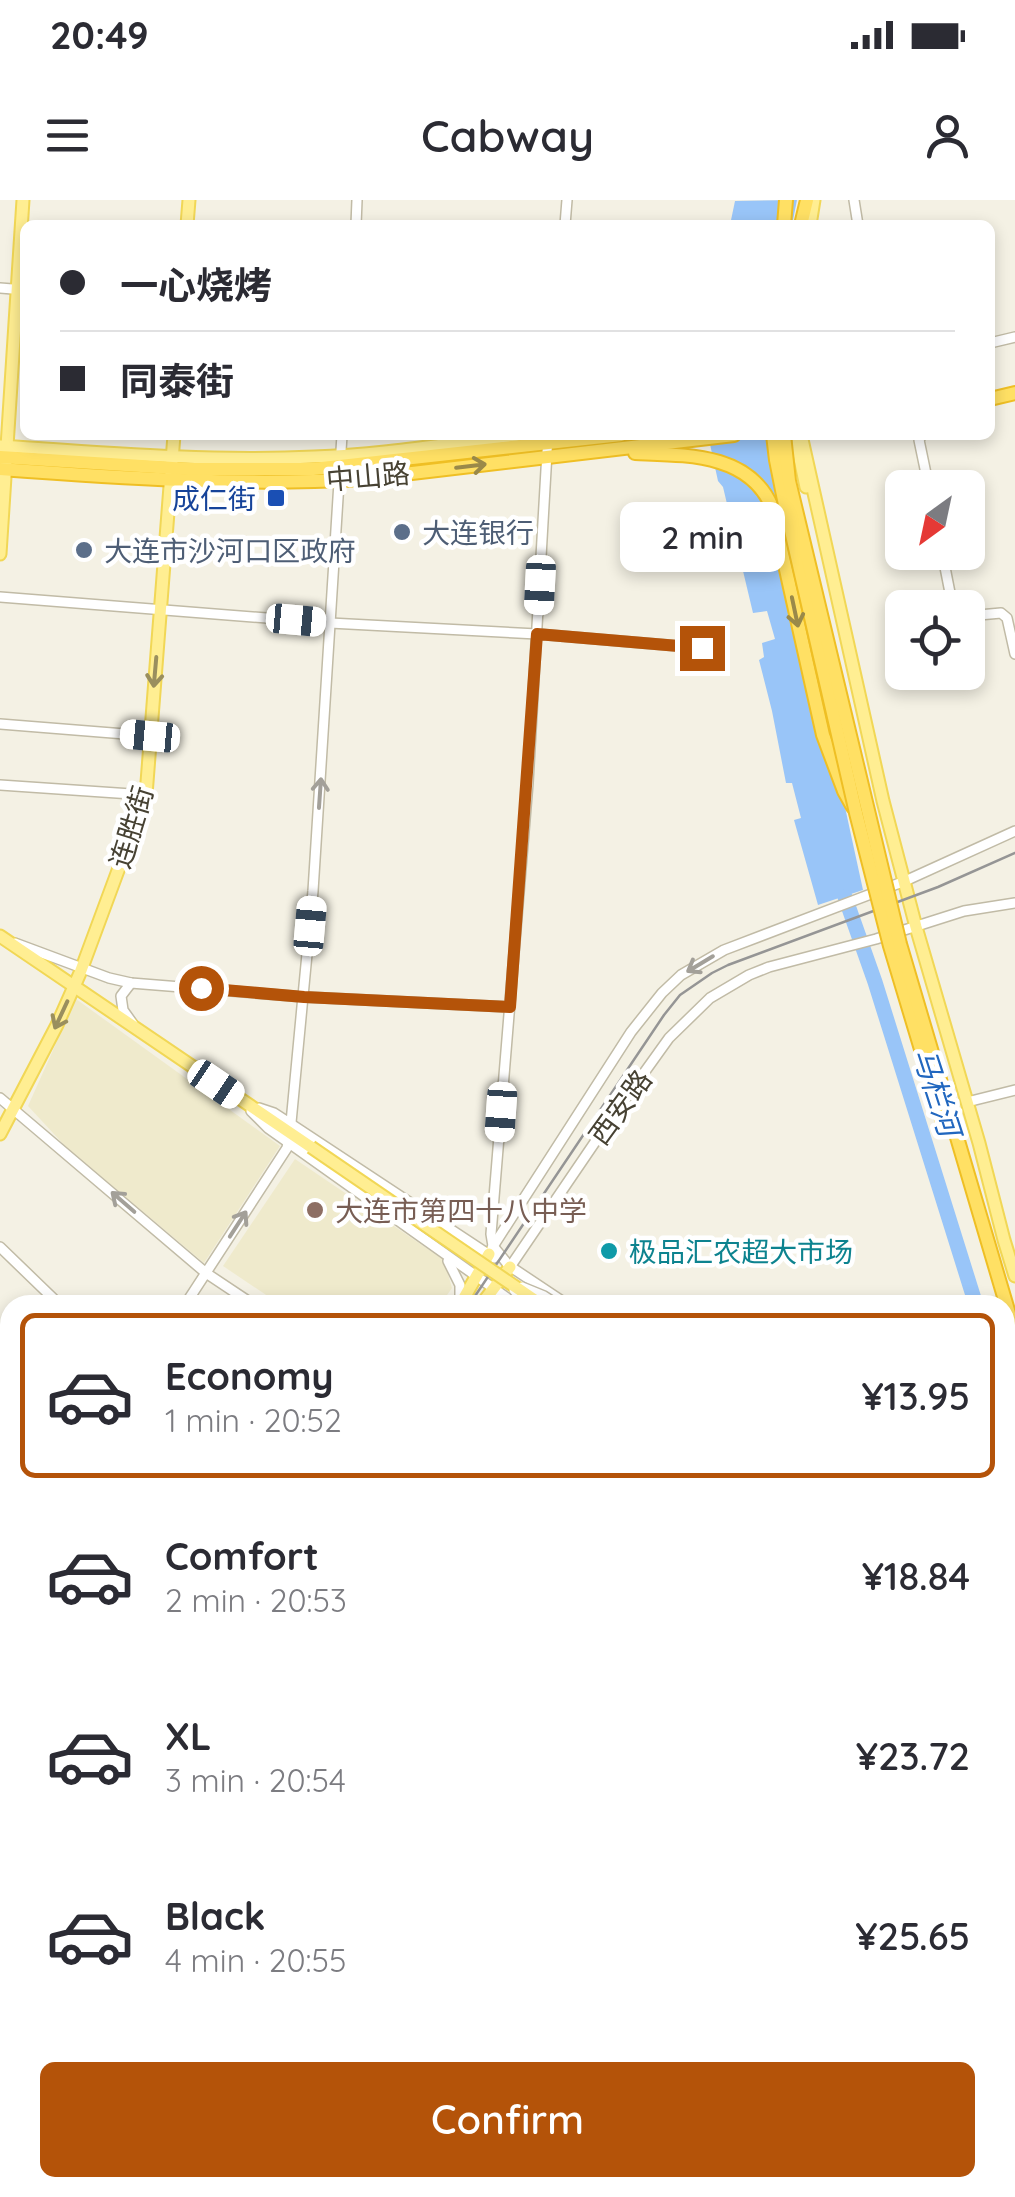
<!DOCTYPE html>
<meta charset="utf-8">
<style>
body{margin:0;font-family:Quicksand,"Noto Sans SC",sans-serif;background:#f7f7f7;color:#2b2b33;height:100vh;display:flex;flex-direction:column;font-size:38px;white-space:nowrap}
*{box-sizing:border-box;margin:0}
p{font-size:32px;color:#7c7c81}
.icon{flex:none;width:55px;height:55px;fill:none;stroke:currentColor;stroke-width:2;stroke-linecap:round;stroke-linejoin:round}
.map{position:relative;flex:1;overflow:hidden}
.drawer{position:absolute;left:0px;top:1095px;width:1015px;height:902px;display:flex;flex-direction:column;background:#fff;border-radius:30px 30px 0 0;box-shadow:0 5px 15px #0003}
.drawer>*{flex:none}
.banner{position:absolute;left:20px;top:20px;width:975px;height:220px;border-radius:15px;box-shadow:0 5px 15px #0003;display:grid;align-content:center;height:220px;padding:0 40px;background:#fff}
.needle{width:65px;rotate:213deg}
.controls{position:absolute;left:885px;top:270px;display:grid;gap:20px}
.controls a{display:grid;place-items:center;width:100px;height:100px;border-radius:15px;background:#fff;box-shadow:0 5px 15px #0003;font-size:50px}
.end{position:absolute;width:45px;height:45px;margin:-22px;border:12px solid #b45309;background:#fff;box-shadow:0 0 0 5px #fff}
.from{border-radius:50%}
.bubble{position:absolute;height:70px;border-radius:15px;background:#fff;box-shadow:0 5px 15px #0003;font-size:32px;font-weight:600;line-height:70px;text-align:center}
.car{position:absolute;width:30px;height:60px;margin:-30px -15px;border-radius:12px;box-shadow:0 0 8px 2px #0007;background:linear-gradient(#fff 24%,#345 0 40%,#fff 0 76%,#345 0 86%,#fff 0)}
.banner b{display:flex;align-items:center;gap:35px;height:95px;font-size:38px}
.banner b+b{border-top:2px solid #e1e1e2}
.banner i{width:25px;height:25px;background:#2b2b33}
ul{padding:18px 0 0;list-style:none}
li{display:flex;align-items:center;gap:30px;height:165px;margin:0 20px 15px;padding:0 20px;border:5px solid transparent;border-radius:15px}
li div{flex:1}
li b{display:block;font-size:38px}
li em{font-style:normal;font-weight:600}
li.on{border-color:#b45309}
li>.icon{width:90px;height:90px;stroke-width:1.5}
.cta{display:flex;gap:20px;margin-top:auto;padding:20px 40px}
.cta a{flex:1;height:115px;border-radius:15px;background:#b45309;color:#fff;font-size:40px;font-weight:600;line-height:115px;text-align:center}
.status{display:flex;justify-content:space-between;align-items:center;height:70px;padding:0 50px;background:#fff;direction:ltr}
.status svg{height:28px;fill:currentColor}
header{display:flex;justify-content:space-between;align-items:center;height:130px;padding:0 40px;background:#fff;font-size:45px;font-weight:600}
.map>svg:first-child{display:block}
.education{fill:#efeacc}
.water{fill:#99c5f8}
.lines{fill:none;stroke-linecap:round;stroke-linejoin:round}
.river{stroke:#99c5f8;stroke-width:15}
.minor-casing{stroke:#c1bba6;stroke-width:12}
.major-casing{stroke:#f1d756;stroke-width:15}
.highway-casing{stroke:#efbf24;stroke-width:16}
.minor{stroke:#fff;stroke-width:9}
.major{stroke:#ffee92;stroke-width:11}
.highway{stroke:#ffe064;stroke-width:12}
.tram{stroke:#959595;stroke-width:2.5}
.minor-bridge-casing{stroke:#c1bba6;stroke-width:12;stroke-linecap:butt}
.major-bridge-casing{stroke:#f1d756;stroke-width:15;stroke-linecap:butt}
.highway-bridge-casing{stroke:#efbf24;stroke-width:16;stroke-linecap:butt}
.minor-bridge{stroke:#fff;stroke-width:9}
.major-bridge{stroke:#ffee92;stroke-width:11}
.highway-bridge{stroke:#ffe064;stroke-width:12}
.oneway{stroke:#9a8949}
.oneway2{stroke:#9a8f5e}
.oneway3{stroke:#a3a099}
.route{stroke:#b45309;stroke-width:12}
.transit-dot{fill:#1a4fb4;stroke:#fff;stroke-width:4}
.service-dot{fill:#5c6f8a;stroke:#fff;stroke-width:4}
.education-dot{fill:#8d6e63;stroke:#fff;stroke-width:4}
.culture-dot{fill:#0f9aa8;stroke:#fff;stroke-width:4}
.labels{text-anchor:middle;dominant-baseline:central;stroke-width:9;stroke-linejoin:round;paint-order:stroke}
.street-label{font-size:28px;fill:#474233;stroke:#fff}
.transit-label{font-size:28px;fill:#164399;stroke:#fff;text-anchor:end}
.service-label{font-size:28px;fill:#4e5e75;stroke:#fff;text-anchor:start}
.education-label{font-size:28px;fill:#785e54;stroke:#fff;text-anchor:start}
.culture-label{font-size:28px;fill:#0d838f;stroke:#fff;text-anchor:start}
.water-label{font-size:30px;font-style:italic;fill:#2167bf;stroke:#fff}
</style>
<div class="status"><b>20:49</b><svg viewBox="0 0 49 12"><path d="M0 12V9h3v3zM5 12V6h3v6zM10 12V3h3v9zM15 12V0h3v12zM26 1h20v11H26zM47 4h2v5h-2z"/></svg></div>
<header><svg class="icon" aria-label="menu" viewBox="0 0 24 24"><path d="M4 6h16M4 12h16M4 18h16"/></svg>Cabway<svg class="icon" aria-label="person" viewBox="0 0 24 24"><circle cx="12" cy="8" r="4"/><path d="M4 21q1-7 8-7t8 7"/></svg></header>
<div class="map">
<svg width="1015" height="1997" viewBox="0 0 1015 1997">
<rect width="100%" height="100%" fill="#f4f1e4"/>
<!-- education -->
<g class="education">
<path d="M 76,799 L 280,946 L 204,1063 L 66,947 L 28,906 Z"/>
<path d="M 295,959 L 444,1060 L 452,1088 L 440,1105 L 281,1105 L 223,1066 Z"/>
</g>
<!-- water -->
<g class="water">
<path d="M 797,0 L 792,25 L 730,25 L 735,1 Z"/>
<path d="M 708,235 L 768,235 L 772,271 L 863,690 L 818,705 L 794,620 L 801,618 L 792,583 L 786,583 L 772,511 L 759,460 L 764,457 L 762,443 L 775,439 L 767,411 L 753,413 L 723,287 L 718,281 Z"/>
</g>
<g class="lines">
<!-- river -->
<g class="river">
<path d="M 845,697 L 875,782 L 976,1105"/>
<path d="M 1005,1192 L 1015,1223"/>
</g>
<!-- minor casing -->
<g class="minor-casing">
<g id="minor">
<path d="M 854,0 L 858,25"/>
<path d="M 356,25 L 357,0"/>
<path d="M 565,25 L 567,0"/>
<path d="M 0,88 L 25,90"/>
<path d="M 990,143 L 1015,137"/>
<path d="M 922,235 L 919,240 L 929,288"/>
<path d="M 942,352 L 953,408"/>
<path d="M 0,397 L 330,423 L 537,434 L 702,448"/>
<path d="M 968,416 L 1001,413 L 1007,418 L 1015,454"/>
<path d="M 0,524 L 150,536"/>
<path d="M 0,585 L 146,595"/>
<path d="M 15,743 L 109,778 L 131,783 L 305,797 L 509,807"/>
<path d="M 131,783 L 121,796 L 123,810 L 133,824"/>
<path d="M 0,898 L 206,1073 L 254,1105"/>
<path d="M 967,902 L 1015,890"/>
<path d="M 259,908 L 274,913 L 291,924 L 494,1058"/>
<path d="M 251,911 L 268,928 L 517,1105"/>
<path d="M 0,1047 L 60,1105"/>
<path d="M 492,1048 L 631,832 L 662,793 L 681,775 L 724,750 L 905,681 L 1015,631"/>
<path d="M 448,1061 L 460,1085 L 460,1102"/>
<path d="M 508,1065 L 568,1105"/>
<path d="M 510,1067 L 493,1046 L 491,1034 L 528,583 L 548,235"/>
<path d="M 510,1067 L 608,923 L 669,838 L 710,798 L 749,775 L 769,767 L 876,739 L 964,711 L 1015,703"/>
<path d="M 185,1105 L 287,948 L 290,933 L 313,691 L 342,235"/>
<path d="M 0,1381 L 10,1366"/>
<path d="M 0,1689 L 10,1696"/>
<path d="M 0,1863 L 10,1878"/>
<path d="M 88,1988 L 95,1997"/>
<path d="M 615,1988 L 627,1997"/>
<path d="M 812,1988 L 827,1997"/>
<path d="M 928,1988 L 934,1997"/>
<path d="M 155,1997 L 162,1988"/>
<path d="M 275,1997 L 280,1988"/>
<path d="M 449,1997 L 452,1988"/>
<path d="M 550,1997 L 553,1988"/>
<path d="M 636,1997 L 642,1988"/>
<path d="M 736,1997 L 742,1988"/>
<path d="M 951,1997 L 957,1988"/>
</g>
</g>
<!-- major casing -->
<g class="major-casing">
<g id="major">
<path d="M 187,25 L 189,0"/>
<path d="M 810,25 L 814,0"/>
<path d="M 801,235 L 883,601 L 916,727 L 979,943 L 1004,1040 L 1015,1076"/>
<path d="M 798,237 L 798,249 L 806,287"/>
<path d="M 0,246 C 104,253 209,262 314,257 C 383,255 451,243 520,235"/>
<path d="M 0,354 L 23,0"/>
<path d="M 0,736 L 311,947"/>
<path d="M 0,934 L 57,825 L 80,773 L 146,595 L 174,235"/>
<path d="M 460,1105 L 489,1054"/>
<path d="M 481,1105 L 510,1067"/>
<path d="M 0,1233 L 10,1240"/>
<path d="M 1005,1247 L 1015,1246"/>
<path d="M 0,1248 L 10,1255"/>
<path d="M 1005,1259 L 1015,1257"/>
<path d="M 0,1798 L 10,1784"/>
<path d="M 0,1829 L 10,1814"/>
<path d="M 1005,1902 L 1015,1908"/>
<path d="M 1005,1920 L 1015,1926"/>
</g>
</g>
<!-- highway casing -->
<g class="highway-casing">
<g id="highway">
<path d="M 784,25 L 786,0"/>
<path d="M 801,25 L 807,0"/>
<path d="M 990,199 L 1015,193"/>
<path d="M 635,253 C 686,255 749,253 772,307 L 823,535 L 844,591 L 853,607"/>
<path d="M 0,257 L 188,269 L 313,269 L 621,235"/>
<path d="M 0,269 C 120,278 241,286 361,279 L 734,235"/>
<path d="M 1005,1129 L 1015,1151"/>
</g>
</g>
<!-- minor -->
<use href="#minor" class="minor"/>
<!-- major -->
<use href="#major" class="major"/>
<!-- highway -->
<use href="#highway" class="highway"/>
<!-- tram -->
<g class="tram">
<path d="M 469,1105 L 664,815 L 680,795 L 712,773 L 728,765 L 938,687 L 1015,653"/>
<path d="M 0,1820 L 10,1806"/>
</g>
<!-- minor-bridge casing -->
<g class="minor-bridge-casing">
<g id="minor-bridge">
<path d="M 522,1087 L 544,1096 L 558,1105"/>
<path d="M 514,1090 L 527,1105"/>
</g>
</g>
<!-- major-bridge casing -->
<g class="major-bridge-casing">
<path id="major-bridge" d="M 311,947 L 542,1105"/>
</g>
<!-- highway-bridge casing -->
<g class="highway-bridge-casing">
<g id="highway-bridge">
<path d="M 773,235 L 776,260 L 784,300 L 856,613 L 890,746 L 944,926"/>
<path d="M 784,235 L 789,281 L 900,744 L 1015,1134"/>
</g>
</g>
<!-- minor-bridge -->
<use href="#minor-bridge" class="minor-bridge"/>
<!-- major-bridge -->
<use href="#major-bridge" class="major-bridge"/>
<!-- highway-bridge -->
<use href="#highway-bridge" class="highway-bridge"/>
</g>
<!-- one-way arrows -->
<defs><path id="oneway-shaft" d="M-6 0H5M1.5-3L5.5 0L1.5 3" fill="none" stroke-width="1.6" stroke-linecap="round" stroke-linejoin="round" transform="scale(2.5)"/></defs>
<g class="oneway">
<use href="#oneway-shaft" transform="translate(471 266) rotate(-7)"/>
<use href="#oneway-shaft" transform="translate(795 412) rotate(78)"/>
</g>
<g class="oneway2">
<use href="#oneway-shaft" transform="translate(155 472) rotate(95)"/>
<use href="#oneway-shaft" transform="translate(61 815) rotate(115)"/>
</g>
<g class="oneway3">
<use href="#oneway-shaft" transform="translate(320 593) rotate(-86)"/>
<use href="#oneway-shaft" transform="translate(700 764) rotate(149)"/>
<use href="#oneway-shaft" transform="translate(123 1002) rotate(-139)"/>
<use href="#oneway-shaft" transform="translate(238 1024) rotate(-57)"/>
</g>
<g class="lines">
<!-- route -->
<path class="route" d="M 201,788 L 304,797 L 510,807 L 537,434 L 702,448"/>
</g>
<!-- markers -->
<rect class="transit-dot" x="266" y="288" width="20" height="20" rx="5"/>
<g class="service-dot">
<circle cx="402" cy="332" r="10"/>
<circle cx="84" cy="350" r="10"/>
</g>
<circle class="education-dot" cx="315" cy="1010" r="10"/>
<circle class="culture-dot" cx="609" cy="1051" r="10"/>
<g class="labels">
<!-- street labels -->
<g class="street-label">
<text transform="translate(368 276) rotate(-5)">中山路</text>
<text transform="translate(131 627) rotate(-73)">连胜街</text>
<text transform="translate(620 907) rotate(-54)">西安路</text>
</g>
<!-- transit labels -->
<g class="transit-label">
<text x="256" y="298">成仁街</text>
</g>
<!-- service labels -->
<g class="service-label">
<text x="422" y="332">大连银行</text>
<text x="104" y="350">大连市沙河口区政府</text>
</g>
<!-- education labels -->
<g class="education-label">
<text x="335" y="1010">大连市第四十八中学</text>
</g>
<!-- culture labels -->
<g class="culture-label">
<text x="629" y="1051">极品汇农超大市场</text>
</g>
<!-- water labels -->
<g class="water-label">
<text transform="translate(937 892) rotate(72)">马栏河</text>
</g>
</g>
</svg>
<div class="controls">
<a><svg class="needle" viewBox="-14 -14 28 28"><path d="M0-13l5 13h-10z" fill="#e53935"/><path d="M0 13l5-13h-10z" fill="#7c7c81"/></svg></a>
<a><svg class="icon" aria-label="locate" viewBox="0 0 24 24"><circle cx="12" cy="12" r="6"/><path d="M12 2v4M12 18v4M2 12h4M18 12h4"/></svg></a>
</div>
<i class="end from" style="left:201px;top:788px"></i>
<i class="end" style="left:702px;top:448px"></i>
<div class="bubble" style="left:620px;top:302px;width:165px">2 min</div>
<i class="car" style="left:540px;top:385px;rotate:183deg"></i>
<i class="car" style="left:296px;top:420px;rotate:95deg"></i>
<i class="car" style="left:150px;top:536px;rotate:275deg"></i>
<i class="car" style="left:310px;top:726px;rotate:5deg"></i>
<i class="car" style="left:216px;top:884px;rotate:124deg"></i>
<i class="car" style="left:501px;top:912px;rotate:184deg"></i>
<div class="banner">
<b><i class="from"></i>一心烧烤</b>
<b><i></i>同泰街</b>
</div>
<section class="drawer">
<ul>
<li class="on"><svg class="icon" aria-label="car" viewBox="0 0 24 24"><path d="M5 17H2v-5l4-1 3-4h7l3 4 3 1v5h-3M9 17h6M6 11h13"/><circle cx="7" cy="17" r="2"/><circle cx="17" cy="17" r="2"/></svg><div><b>Economy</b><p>1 min · 20:52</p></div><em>¥13.95</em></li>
<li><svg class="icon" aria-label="car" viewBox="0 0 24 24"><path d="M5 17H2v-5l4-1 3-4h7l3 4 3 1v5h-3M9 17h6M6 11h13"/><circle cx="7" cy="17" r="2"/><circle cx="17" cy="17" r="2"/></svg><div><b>Comfort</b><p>2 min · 20:53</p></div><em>¥18.84</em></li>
<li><svg class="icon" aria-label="car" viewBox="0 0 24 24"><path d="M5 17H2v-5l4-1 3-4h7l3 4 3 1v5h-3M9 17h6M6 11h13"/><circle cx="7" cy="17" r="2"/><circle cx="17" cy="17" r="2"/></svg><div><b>XL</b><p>3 min · 20:54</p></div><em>¥23.72</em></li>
<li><svg class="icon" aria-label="car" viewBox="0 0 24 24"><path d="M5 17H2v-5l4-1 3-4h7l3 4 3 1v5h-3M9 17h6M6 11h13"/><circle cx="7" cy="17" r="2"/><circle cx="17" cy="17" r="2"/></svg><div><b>Black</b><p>4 min · 20:55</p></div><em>¥25.65</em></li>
</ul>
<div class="cta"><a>Confirm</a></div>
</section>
</div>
